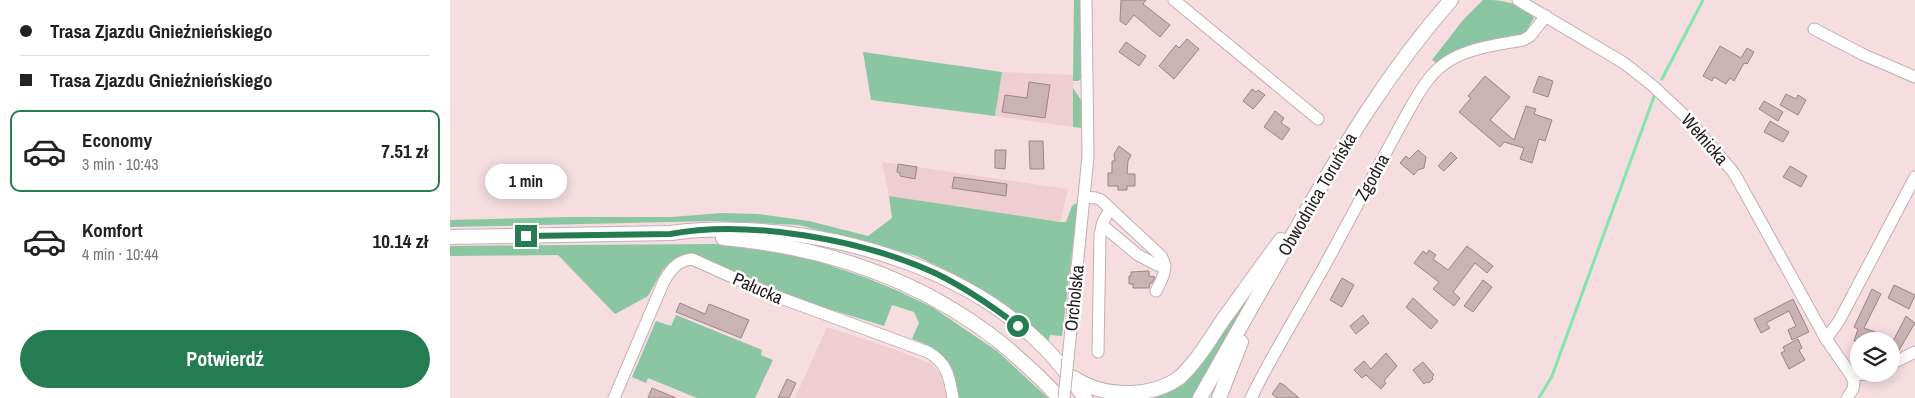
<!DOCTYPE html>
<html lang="pl">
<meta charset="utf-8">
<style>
body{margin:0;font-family:"Archivo Narrow",sans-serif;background:#f6f6f6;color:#222;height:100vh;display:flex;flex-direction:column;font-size:19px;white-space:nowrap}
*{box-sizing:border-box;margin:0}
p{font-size:16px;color:#767676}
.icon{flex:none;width:28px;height:28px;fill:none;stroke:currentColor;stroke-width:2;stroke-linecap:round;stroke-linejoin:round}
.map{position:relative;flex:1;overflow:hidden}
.details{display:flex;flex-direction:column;background:#fff;width:450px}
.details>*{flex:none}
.top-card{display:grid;align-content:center;height:110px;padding:0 20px;background:#fff}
.fabs{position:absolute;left:1400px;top:332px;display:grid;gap:10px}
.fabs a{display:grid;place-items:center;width:50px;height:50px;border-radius:50%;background:#fff;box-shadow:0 2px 12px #0003;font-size:25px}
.end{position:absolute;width:22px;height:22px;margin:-11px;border:6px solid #247c50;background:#fff;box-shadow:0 0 0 2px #fff}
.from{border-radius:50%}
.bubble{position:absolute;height:35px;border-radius:18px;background:#fff;box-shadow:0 2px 12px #0003;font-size:16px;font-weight:700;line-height:35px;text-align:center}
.top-card b{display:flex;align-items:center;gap:18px;height:48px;font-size:19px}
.top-card b+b{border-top:1px solid #e0e0e0}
.top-card i{width:12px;height:12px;background:#222}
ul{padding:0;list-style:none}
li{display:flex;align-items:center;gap:15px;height:82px;margin:0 10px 8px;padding:0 10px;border:2px solid transparent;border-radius:10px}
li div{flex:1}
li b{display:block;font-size:19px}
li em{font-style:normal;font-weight:700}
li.on{border-color:#247c50}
li>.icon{width:45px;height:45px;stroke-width:1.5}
.button{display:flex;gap:10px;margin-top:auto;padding:10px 20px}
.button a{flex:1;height:58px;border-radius:30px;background:#247c50;color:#fff;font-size:20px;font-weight:700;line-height:58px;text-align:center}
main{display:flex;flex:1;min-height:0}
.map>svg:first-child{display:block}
.built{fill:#efced2}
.green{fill:#8ac6a2}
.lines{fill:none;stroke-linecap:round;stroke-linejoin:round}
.stream{stroke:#81e6ac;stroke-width:3}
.building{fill:#cab2b5;stroke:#9b8588}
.minor-casing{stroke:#c5aeb1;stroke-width:13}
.major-casing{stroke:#c5aeb1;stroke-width:16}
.minor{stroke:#fff;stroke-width:11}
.major{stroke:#fff;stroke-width:14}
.minor-bridge-casing{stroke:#c5aeb1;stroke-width:13;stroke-linecap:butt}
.minor-bridge{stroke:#fff;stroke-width:11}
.route{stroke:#247c50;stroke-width:6}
.labels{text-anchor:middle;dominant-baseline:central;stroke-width:5;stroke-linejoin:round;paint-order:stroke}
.street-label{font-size:18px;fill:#241b1d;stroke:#fff}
</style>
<main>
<section class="details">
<div class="top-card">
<b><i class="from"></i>Trasa Zjazdu Gnieźnieńskiego</b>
<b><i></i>Trasa Zjazdu Gnieźnieńskiego</b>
</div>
<ul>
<li class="on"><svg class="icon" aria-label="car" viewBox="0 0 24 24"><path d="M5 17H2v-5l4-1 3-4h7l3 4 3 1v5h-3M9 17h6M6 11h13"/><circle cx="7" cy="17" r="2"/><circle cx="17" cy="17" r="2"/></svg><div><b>Economy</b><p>3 min · 10:43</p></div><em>7.51 zł</em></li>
<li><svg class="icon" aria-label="car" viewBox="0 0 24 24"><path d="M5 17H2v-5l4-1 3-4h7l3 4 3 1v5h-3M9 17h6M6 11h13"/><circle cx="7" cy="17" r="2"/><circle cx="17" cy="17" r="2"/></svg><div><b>Komfort</b><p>4 min · 10:44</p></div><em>10.14 zł</em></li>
</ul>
<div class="button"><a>Potwierdź</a></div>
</section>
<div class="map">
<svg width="1465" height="398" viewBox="0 0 1465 398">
<rect width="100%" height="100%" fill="#f5dde0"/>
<!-- built -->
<g class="built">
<path d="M 552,72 L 623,75 L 623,127 L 545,116 Z"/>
<path d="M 432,162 L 618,189 L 610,222 L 439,196 Z"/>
<path d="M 377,327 L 446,350 L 481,364 L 491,375 L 496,398 L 345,398 Z"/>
</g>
<!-- green -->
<g class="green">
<path d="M 624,0 L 630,0 L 632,78 L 628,81 L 623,81 Z"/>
<path d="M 1033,0 C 1054,0 1067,2 1084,18 L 1075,33 L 988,64 L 982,60 L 1013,20 Z"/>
<path d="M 413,52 L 552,72 L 545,116 L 421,100 Z"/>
<path d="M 623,88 L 631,100 L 632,128 L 623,127 Z"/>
<path d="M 439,196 L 610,222 L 616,222 L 622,206 L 628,202 L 612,336 L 600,335 L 598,343 L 562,313 L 505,275 L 467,256 L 349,225 L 263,221 L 0,227 L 0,220 L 117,217 L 221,217 L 272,213 L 308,214 L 359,221 L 418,236 L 442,218 Z"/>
<path d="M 265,244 L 352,256 L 417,278 L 448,291 L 482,307 L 547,351 L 598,398 L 509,398 C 502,365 496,350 462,339 L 469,323 L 464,312 L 442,305 L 434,326 L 324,292 L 251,257 L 235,256 L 218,264 L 212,271 L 198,296 L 165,314 L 108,255 L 0,256 L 0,246 Z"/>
<path d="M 806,282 L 808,284 L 743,398 L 705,398 L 725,388 Z"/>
<path d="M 226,315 L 312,350 L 311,355 L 323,360 L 305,398 L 247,398 L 198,378 L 196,383 L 182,377 L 206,321 L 221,326 Z"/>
</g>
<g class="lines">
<!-- stream -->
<g class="stream">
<path d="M 1212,79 L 1253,0"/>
<path d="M 1089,398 L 1102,376 L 1205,94"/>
</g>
</g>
<!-- building -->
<g class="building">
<path d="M 671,0 L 696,0 L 693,4 L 720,25 L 710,37 L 684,15 L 676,25 L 670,21 Z"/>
<path d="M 737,39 L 749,49 L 724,79 L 709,66 L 726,45 L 729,48 Z"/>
<path d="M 676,42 L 696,56 L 689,66 L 669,52 Z"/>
<path d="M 1270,46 L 1291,58 L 1297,48 L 1304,52 L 1297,64 L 1294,63 L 1284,81 L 1280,78 L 1276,84 L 1264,77 L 1262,81 L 1253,76 Z"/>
<path d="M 1035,76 L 1060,97 L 1040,120 L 1064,140 L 1076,106 L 1086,109 L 1084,114 L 1102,120 L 1095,141 L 1089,139 L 1082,163 L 1070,159 L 1074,148 L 1054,142 L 1050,147 L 1009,112 L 1021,98 L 1018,96 Z"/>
<path d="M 1089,76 L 1103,81 L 1098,97 L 1083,92 Z"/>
<path d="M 579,82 L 600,85 L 595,118 L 552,112 L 555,95 L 577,98 Z"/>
<path d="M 802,89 L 806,92 L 808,90 L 815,95 L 803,109 L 793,101 Z"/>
<path d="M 1336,94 L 1346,99 L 1348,95 L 1356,100 L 1348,115 L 1330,105 Z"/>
<path d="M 1314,101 L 1333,112 L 1328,121 L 1309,109 Z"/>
<path d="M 825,111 L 834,118 L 831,123 L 840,129 L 832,140 L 814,127 Z"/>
<path d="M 1320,121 L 1339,132 L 1333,142 L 1314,132 Z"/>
<path d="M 579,141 L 593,141 L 594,169 L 580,169 Z"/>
<path d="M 669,146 L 681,155 L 678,161 L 677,174 L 685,174 L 685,186 L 677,186 L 677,190 L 668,190 L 668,186 L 658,186 L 658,173 L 662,173 L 662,161 L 665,161 L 664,154 Z"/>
<path d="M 545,150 L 556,150 L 555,169 L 545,168 Z"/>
<path d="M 968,150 L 976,157 L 974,168 L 968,170 L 964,175 L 950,163 L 956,156 L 959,159 Z"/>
<path d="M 1001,152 L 1007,158 L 994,171 L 988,166 Z"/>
<path d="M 448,164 L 467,167 L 465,179 L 450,176 L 450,173 L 447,172 Z"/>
<path d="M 1340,166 L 1357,176 L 1351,187 L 1333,177 Z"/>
<path d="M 504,177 L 557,184 L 556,196 L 502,188 Z"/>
<path d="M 1017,246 L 1043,266 L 1037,273 L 1025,263 L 1003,292 L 1010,298 L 1004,306 L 983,289 L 989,282 L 964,263 L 973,251 L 977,254 L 979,250 L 986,255 L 983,259 L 998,270 Z"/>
<path d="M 699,271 L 699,276 L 705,277 L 702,283 L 700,283 L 699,288 L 683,288 L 683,284 L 679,284 L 679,276 L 681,276 L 681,272 Z"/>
<path d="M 892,278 L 904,285 L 892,307 L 880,300 Z"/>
<path d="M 1033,280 L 1042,287 L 1023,312 L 1014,306 Z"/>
<path d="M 1444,285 L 1465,295 L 1459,309 L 1438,298 Z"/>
<path d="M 1422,289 L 1431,294 L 1414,328 L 1428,333 L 1425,341 L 1404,341 L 1408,329 L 1404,327 Z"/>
<path d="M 963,298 L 988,321 L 981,329 L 956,307 Z"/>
<path d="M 1343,299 L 1359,332 L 1342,340 L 1338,330 L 1346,326 L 1339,311 L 1316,323 L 1320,328 L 1311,333 L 1304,319 Z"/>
<path d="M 230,303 L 255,314 L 259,304 L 299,320 L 291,338 L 226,312 Z"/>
<path d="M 913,315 L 919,323 L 906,334 L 900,326 Z"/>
<path d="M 1456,316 L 1465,323 L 1448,352 L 1441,348 L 1441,345 Z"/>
<path d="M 1348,339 L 1352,348 L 1349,350 L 1355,360 L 1339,369 L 1331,353 L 1335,351 L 1333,347 Z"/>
<path d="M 936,353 L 947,366 L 934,381 L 936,383 L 931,389 L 916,375 L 912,378 L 904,370 L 914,361 L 921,369 Z"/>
<path d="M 973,362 L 984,375 L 982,377 L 983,379 L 979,383 L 977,382 L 974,384 L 963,370 Z"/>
<path d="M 337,379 L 346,383 L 339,398 L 328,398 Z"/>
<path d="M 830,383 L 834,385 L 849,398 L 827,398 L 822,394 Z"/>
<path d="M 202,388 L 226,398 L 198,398 Z"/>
</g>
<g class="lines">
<!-- minor casing -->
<g class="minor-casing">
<g id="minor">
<path d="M 724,0 L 868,119"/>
<path d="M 1068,0 L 1174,63 L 1203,86 L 1236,117 L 1284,173 L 1376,339 L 1401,375 L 1404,382 L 1403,389 L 1397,398"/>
<path d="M 1364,29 L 1414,55 L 1465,77"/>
<path d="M 634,197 L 646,198 L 651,200 L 711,256 C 719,269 712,279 706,291"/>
<path d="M 652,225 L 688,255 L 707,265 L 715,266"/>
<path d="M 1376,339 L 1389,321 L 1465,177"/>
<path d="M 648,352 L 650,235 L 653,222 L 660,209"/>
<path d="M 618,359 L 638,156 L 636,0"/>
<path d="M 1441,364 L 1465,352"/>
<path d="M 1401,375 L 1417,374"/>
<path d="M 164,398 L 214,281 C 222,268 227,261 242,259 L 320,294 L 478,352 C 498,364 499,376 503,398"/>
<path d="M 801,398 C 828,343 861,293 889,239 C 911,199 932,159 954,119 C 965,100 976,77 994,64 C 1016,48 1046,45 1073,40 L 1080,36 L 1096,16"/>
</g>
</g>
<!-- major casing -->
<g class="major-casing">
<g id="major">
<path d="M 0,237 L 221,233 C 246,229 271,229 296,230 C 403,235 521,272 597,350 C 611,365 623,381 635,398"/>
<path d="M 273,238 C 376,247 470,279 551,343 C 571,360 592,378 609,398"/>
<path d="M 624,378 C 654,398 700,398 729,378 C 748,361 761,337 775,317 C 794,291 812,265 831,240"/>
<path d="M 750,398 C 782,341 815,283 848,226 C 893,147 940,69 1001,0"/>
<path d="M 769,398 L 791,342"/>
</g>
</g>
<!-- minor -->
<use href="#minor" class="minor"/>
<!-- major -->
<use href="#major" class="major"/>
<!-- minor-bridge casing -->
<g class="minor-bridge-casing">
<path id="minor-bridge" d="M 614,398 L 618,359"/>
</g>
<!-- minor-bridge -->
<use href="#minor-bridge" class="minor-bridge"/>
</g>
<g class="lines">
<!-- route -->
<path class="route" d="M 76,236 L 220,234 C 299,219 413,240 485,273 C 514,287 542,306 568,326"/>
</g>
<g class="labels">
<!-- street labels -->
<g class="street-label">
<text transform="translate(1255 139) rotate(49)">Wełnicka</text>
<text transform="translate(922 177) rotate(-61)">Zgodna</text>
<text transform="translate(867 194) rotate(-60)">Obwodnica Toruńska</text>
<text transform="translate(308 288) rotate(24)">Pałucka</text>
<text transform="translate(624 298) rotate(-84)">Orcholska</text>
</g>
</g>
</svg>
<div class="fabs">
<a><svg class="icon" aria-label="layers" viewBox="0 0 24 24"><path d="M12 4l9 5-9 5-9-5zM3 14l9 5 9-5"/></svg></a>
</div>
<i class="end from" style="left:568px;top:326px"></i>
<i class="end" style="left:76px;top:236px"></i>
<div class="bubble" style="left:35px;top:164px;width:82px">1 min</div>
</div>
</main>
